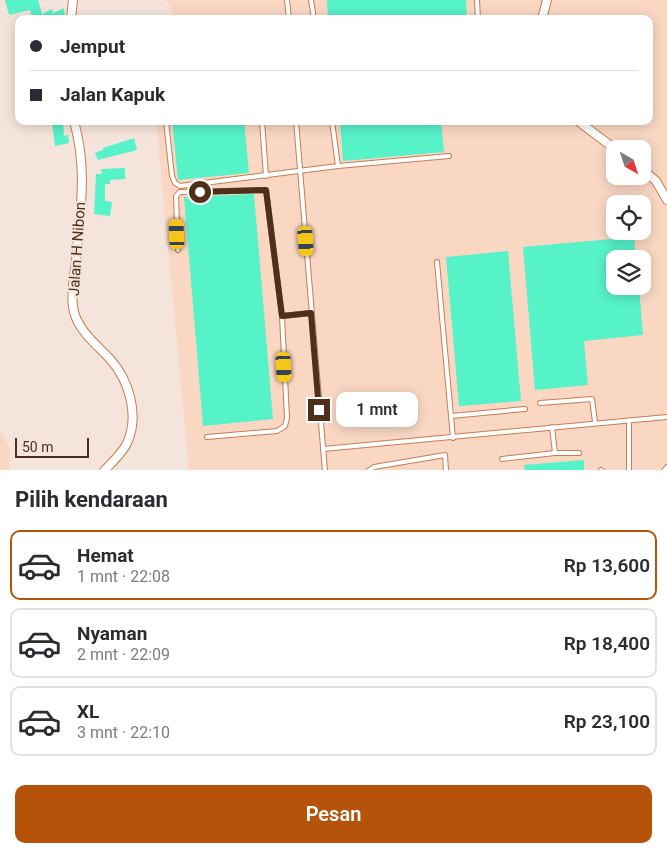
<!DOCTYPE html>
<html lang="id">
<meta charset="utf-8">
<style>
body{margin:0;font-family:Roboto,sans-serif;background:#f7f7f7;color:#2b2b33;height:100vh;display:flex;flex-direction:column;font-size:19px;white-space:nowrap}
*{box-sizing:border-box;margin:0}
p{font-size:16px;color:#7c7c81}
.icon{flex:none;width:28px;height:28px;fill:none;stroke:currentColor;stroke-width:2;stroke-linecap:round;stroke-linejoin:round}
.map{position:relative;height:470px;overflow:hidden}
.panel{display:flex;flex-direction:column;background:#fff;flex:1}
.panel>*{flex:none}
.top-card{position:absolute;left:15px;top:15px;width:638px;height:110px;border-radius:10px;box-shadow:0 2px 12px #0003;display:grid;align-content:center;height:110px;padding:0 15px;background:#fff}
.needle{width:32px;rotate:141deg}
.controls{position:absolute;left:606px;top:140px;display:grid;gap:10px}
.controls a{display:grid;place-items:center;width:45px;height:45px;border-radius:10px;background:#fff;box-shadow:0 2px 12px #0003;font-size:25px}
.scale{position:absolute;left:15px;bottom:12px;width:74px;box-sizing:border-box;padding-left:5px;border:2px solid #4e2f1c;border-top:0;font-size:14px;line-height:18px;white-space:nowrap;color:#4e2f1c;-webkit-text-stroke:4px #f5e4db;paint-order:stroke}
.end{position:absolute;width:22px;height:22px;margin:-11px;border:6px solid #4e2f1c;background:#fff;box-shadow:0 0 0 2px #fff}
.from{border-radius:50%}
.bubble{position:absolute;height:35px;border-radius:10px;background:#fff;box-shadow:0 2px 12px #0003;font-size:16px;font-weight:600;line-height:35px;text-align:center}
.car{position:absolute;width:15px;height:30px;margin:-15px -8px;border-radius:6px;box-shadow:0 0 4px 1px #0007;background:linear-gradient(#f5c518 24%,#345 0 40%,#f5c518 0 76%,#345 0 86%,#f5c518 0)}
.top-card b{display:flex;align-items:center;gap:18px;height:48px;font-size:19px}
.top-card b+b{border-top:1px solid #e1e1e2}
.top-card i{width:12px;height:12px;background:#2b2b33}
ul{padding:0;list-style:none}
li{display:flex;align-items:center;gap:15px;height:70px;margin:0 10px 8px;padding:0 5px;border:2px solid #e1e1e2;border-radius:10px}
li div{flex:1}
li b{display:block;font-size:19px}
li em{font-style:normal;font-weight:600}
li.selected{border-color:#b45309}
li>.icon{width:45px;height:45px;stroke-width:1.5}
h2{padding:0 15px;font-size:22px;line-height:60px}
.button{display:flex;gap:10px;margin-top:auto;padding:10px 15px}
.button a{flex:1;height:58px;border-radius:10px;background:#b45309;color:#fff;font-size:20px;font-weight:600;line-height:58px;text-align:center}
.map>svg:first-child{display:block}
.built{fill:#fad7c3;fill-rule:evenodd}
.building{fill:#56f2c8}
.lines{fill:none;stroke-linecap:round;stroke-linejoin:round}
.lane-casing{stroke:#c57d51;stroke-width:6}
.street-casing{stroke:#c57d51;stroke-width:10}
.lane{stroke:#fff;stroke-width:4}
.street{stroke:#fff;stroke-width:8}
.route{stroke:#4e2f1c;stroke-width:6}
.labels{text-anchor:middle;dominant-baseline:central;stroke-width:4.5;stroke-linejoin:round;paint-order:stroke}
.street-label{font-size:15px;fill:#4e2f1c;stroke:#f5e4db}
</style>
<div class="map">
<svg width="667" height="471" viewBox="0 0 667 471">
<rect width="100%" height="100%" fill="#f5e4db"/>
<!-- built -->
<g class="built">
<path d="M 166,0 L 667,0 L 667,470 L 189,470 L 156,121 L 649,121 L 649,19 L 177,19 ZM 615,149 L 642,149 L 642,176 L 615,176 ZM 615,204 L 642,204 L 642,231 L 615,231 ZM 615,259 L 642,259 L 642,286 L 615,286 Z"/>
<path d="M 0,431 L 10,448 L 9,470 L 0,470 Z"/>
</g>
<!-- building -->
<g class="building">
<path d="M 5,0 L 38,0 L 42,14 L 52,9 L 53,13 L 64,8 L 65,19 L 30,19 L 32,18 L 30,10 L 9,15 Z"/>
<path d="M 327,0 L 466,0 L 467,19 L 328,19 Z"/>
<path d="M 172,121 L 244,121 L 249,173 L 178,180 Z"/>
<path d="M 340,121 L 441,121 L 444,152 L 343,161 Z"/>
<path d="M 63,122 L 64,136 L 68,135 L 69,143 L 55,146 L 52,123 Z"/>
<path d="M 134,138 L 137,150 L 98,160 L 95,153 L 103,150 L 103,148 Z"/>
<path d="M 125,168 L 125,179 L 110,180 L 110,184 L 105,184 L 105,201 L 112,202 L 110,216 L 94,214 L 96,174 L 102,174 L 101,169 Z"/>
<path d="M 254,194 L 273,419 L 203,426 L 184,197 Z"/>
<path d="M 634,237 L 636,259 L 615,259 L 615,286 L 639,286 L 643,335 L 584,341 L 588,385 L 535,390 L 523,247 Z"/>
<path d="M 508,251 L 521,401 L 459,406 L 446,257 Z"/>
<path d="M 584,460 L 584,471 L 525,471 L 524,465 Z"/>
</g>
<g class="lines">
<!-- lane casing -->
<g class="lane-casing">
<g id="lane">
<path d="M 287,0 L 289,19"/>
<path d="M 311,0 L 314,19"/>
<path d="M 477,0 L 478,19"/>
<path d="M 166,121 L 172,176 L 175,183 L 180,186 L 338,166 L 332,121"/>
<path d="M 262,121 L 266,176"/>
<path d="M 296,121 L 325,471"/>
<path d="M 338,166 L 449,156"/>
<path d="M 178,250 L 176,196 L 180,192 L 266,190 L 282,316 L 311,313"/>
<path d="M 437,262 L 453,438"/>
<path d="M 540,403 L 592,399 L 595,422"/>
<path d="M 451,416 L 525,409"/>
<path d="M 629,421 L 629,471"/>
<path d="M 552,427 L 555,453 L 579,453"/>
<path d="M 207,437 L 277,431 L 285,426 L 287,418 L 282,316"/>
<path d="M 323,449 L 667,417"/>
<path d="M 502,459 L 555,453"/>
<path d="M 601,470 L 602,471"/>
<path d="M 368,471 L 374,467 L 445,455 L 446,471"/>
<path d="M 664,471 L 667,467"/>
</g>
</g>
<!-- street casing -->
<g class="street-casing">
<g id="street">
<path d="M 71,19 L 73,0"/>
<path d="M 542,19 L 547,0"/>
<path d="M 74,121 C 88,171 80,211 76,261 C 74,276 71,292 73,307 C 76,329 96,344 110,359 C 129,380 139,414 128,441 C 124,452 112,462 104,471"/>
<path d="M 578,121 L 615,149"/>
<path d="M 642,169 L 656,181 L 667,200"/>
</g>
</g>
<!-- lane -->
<use href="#lane" class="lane"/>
<!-- street -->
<use href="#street" class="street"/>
</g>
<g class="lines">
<!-- route -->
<path class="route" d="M 200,192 L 266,190 L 282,316 L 311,313 L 319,410"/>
</g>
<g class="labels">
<!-- street labels -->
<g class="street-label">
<text transform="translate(77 249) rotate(-86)">Jalan H Nibon</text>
</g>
</g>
</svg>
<div class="controls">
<a><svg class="needle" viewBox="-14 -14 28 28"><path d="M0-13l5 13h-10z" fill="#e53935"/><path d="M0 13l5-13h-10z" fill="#7c7c81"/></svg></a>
<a><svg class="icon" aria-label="locate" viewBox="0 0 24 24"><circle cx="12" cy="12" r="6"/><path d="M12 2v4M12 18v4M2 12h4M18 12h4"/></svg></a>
<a><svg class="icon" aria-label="layers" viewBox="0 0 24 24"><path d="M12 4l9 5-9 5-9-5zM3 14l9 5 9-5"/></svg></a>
</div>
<div class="scale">50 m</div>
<i class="end from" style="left:200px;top:192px"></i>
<i class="end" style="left:319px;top:410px"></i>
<div class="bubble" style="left:336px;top:392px;width:82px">1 mnt</div>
<i class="car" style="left:177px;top:234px;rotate:358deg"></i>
<i class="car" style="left:306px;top:241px;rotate:176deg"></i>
<i class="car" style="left:284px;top:367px;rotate:177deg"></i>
<div class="top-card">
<b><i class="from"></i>Jemput</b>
<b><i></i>Jalan Kapuk</b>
</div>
</div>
<section class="panel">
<h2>Pilih kendaraan</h2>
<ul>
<li class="selected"><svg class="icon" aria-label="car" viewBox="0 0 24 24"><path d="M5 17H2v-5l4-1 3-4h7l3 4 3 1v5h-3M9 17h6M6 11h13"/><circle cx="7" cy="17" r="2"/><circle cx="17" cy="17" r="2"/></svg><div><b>Hemat</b><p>1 mnt · 22:08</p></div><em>Rp 13,600</em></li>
<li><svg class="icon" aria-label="car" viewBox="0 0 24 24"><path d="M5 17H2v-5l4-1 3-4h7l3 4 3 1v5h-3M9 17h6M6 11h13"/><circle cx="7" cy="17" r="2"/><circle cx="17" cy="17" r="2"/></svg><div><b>Nyaman</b><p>2 mnt · 22:09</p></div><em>Rp 18,400</em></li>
<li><svg class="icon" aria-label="car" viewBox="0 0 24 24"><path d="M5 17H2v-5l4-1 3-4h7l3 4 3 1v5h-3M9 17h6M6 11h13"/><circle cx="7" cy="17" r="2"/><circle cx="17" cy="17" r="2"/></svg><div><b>XL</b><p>3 mnt · 22:10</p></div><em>Rp 23,100</em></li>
</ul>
<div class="button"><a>Pesan</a></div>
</section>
